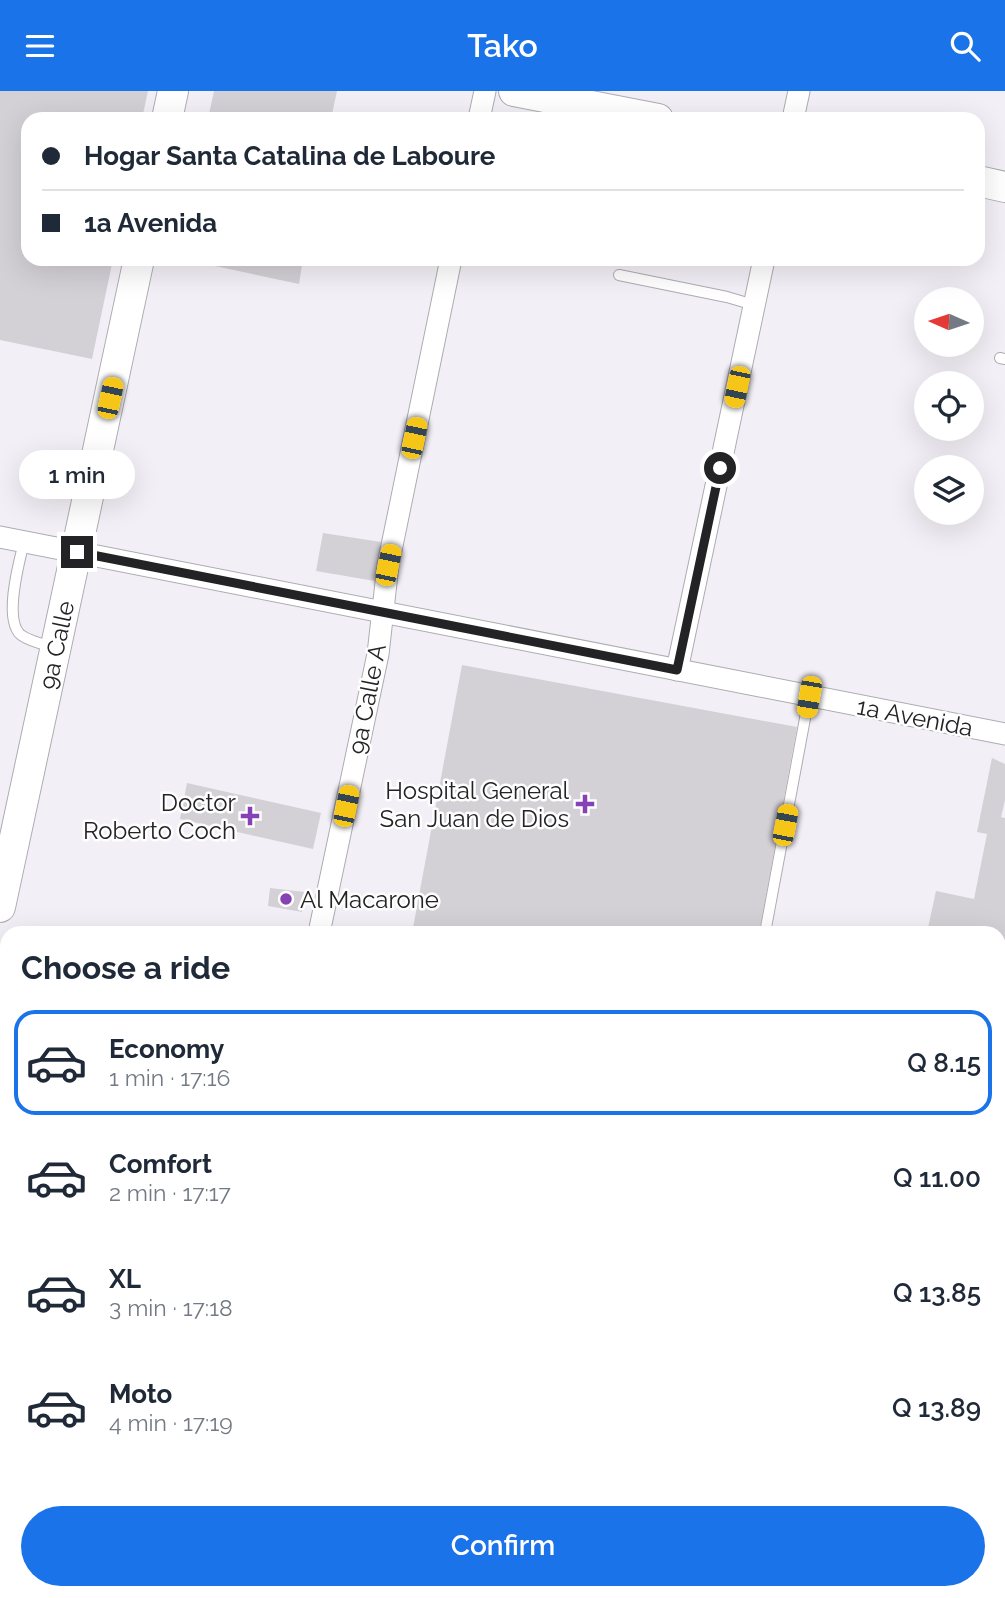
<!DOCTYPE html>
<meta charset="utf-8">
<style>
body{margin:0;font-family:Raleway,sans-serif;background:#f2f2f3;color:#1f2937;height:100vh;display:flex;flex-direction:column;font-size:26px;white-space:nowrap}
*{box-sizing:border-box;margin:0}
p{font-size:23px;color:#747a83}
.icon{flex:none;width:38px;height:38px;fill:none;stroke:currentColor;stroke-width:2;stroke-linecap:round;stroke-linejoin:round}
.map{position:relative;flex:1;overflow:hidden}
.panel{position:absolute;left:0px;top:835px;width:1006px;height:674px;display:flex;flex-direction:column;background:#fff;border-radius:21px 21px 0 0;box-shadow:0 7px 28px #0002}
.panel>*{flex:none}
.hud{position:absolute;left:21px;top:21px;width:964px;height:154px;border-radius:21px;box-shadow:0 7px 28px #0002;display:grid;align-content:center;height:154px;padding:0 21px;background:#fff}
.needle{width:46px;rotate:273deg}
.buttons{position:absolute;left:914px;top:196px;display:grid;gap:14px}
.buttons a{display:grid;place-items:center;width:70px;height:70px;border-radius:50%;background:#fff;box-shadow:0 7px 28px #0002;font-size:35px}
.end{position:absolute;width:32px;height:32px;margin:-16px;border:9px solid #232225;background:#fff;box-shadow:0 0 0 4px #fff}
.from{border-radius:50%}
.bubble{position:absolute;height:49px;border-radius:24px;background:#fff;box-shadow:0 7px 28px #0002;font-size:23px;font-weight:600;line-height:49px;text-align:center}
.car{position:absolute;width:21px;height:42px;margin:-21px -10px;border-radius:9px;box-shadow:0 0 5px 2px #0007;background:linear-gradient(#f5c518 24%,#345 0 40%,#f5c518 0 76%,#345 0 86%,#f5c518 0)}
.hud b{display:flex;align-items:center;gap:24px;height:66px;font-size:26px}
.hud b+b{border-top:2px solid #e0e1e3}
.hud i{width:18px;height:18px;background:#1f2937}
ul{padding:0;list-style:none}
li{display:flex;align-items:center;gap:21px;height:105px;margin:0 14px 10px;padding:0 7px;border:4px solid transparent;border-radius:21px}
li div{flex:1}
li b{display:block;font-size:26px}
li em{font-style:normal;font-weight:600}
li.current{border-color:#1a73e8}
li>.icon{width:63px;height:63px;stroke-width:1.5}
h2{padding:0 21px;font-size:32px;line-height:84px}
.button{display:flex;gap:14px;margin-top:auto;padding:14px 21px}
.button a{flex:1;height:80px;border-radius:42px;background:#1a73e8;color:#fff;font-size:28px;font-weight:600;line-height:80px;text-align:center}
header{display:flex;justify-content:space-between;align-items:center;height:91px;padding:0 21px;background:#1a73e8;color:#fff;font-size:32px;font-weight:600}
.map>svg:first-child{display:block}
.building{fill:#d3d0d6}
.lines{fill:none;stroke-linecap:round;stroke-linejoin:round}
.lane-casing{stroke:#aeabb1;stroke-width:12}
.street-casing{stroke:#aeabb1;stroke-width:23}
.secondary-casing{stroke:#aeabb1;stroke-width:32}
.primary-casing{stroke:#cfcecf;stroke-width:35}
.lane{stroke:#fff;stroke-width:10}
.street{stroke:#fff;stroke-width:21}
.secondary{stroke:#fff;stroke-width:30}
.primary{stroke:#e6d1f9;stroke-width:33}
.route{stroke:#232225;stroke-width:9}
.poi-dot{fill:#8641b5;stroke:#fefefe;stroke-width:2.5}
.labels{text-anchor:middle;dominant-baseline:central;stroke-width:5;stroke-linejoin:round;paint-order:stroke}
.street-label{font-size:24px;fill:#232225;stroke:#fefefe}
.poi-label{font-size:24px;fill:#232225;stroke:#fefefe;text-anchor:end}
</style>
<header><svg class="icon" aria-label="menu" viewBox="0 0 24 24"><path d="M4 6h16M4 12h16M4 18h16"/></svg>Tako<svg class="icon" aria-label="search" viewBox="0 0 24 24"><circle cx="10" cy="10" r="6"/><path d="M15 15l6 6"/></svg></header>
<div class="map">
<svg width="1005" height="1507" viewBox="0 0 1005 1507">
<rect width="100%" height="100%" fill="#f3eff6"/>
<!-- building -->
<g class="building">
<path d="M 0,0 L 148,0 L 142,28 L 28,28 L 28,168 L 113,168 L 92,268 L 0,249 Z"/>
<path d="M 214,0 L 337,0 L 331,28 L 208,28 Z"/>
<path d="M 182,168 L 303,168 L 299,193 Z"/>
<path d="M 323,442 L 381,451 L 375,490 L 316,480 Z"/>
<path d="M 462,574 L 797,636 L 759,842 L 412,842 Z"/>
<path d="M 992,667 L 1005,673 L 1005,709 L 1001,726 L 1005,727 L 1005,854 L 1000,876 L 999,842 L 952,842 L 928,837 L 936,800 L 974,808 L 987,743 L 977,741 Z"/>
<path d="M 187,692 L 321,722 L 313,758 L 180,728 Z"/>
<path d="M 270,797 L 305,801 L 302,821 L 268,815 Z"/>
<path d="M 999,1006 L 1005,1007 L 1005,1198 L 999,1197 Z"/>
<path d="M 0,1234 L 7,1235 L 7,1304 L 0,1303 Z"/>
<path d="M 999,1237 L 1005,1238 L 1005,1328 L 1001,1351 Z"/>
<path d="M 394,1502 L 427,1502 L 426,1507 L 414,1507 Z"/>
<path d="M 655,1502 L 680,1502 L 691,1504 L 690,1507 L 654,1507 Z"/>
</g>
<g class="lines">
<!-- lane casing -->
<g class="lane-casing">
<g id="lane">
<path d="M 619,184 L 727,206 L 754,214"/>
<path d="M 1000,267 L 1005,268"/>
<path d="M 24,451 C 19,471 3,529 21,544 C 29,550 42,553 53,556"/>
<path d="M 765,842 L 809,606"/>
<path d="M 0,919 L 7,921"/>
<path d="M 0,942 L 7,943"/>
</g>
</g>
<!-- street casing -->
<g class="street-casing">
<g id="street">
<path d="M 479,28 L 485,0"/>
<path d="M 793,28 L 799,0"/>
<path d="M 0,446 L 1005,643"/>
<path d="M 677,579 L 764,168"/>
<path d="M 319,842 L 378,563 L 388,474 L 451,168"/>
<path d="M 178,1507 L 179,1502"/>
<path d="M 482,1507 L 483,1502"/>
<path d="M 861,1507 L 862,1502"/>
</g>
</g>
<!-- secondary casing -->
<g class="secondary-casing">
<g id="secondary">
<path d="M 514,0 L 658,28"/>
<path d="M 167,28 L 173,0"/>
<path d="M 978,90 L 1005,96"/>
<path id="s1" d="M 0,816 L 139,168"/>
</g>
</g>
<!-- primary casing -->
<g class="primary-casing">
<g id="primary">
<path d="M 0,1317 L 7,1319"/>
<path d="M 0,1351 L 7,1353"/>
<path d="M 741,1502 L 768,1507"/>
<path d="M 920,1502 L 948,1507"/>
</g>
</g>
<!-- lane -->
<use href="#lane" class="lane"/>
<!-- street -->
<use href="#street" class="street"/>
<!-- secondary -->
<use href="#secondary" class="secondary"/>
<!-- primary -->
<use href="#primary" class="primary"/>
</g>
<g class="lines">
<!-- route -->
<path class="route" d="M 77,461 L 677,579 L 720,377"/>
</g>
<!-- markers -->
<g class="poi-dot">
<path d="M581.5 702.5h7v7h7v7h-7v7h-7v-7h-7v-7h7z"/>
<path d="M246.5 714.5h7v7h7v7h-7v7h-7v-7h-7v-7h7z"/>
<circle cx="286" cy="808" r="7"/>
</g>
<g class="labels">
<!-- street labels -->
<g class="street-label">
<text stroke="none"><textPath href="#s1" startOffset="268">9a Calle</textPath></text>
<text transform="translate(367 608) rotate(-79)">9a Calle A</text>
<text transform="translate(915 626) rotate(11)">1a Avenida</text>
</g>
<!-- poi labels -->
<g class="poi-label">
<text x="569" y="699">Hospital General<tspan x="569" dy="28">San Juan de Dios</tspan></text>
<text x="236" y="711">Doctor<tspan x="236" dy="28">Roberto Coch</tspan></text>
<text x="300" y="808" text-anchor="start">Al Macarone</text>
</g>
</g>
</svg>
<div class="buttons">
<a><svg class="needle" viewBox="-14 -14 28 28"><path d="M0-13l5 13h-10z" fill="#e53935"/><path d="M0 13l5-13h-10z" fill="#747a83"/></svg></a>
<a><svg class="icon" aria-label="locate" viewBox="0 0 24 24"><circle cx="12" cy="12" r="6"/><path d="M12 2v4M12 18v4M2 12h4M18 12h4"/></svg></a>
<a><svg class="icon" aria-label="layers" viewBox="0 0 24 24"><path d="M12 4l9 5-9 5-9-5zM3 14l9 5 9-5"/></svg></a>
</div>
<i class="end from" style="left:720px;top:377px"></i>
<i class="end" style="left:77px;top:461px"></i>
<div class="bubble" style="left:19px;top:359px;width:116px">1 min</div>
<i class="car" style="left:737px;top:296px;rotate:192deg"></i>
<i class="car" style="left:110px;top:307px;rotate:12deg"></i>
<i class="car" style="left:414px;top:347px;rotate:12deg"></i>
<i class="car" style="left:388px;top:474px;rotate:12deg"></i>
<i class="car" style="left:809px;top:606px;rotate:190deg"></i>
<i class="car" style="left:346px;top:715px;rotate:12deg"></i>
<i class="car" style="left:785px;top:734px;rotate:11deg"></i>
<div class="hud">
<b><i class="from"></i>Hogar Santa Catalina de Laboure</b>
<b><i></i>1a Avenida</b>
</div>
<section class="panel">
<h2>Choose a ride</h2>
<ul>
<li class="current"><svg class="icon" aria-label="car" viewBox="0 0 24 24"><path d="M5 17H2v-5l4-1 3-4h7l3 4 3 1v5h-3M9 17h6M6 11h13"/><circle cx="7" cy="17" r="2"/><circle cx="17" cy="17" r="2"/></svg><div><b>Economy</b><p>1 min · 17:16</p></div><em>Q 8.15</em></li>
<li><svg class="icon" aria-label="car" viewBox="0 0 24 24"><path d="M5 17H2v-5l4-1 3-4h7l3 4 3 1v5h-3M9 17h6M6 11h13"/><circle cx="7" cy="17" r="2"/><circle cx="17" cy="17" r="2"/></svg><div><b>Comfort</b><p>2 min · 17:17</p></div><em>Q 11.00</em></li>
<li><svg class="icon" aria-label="car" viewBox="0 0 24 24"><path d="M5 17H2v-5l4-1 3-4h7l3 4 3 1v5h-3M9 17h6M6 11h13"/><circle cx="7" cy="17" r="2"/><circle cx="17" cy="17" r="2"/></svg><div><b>XL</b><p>3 min · 17:18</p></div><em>Q 13.85</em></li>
<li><svg class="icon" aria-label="car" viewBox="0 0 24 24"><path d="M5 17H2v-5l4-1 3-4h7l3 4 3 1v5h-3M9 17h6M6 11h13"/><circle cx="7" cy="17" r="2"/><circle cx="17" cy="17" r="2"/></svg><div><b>Moto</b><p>4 min · 17:19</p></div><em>Q 13.89</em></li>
</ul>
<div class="button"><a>Confirm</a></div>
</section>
</div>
